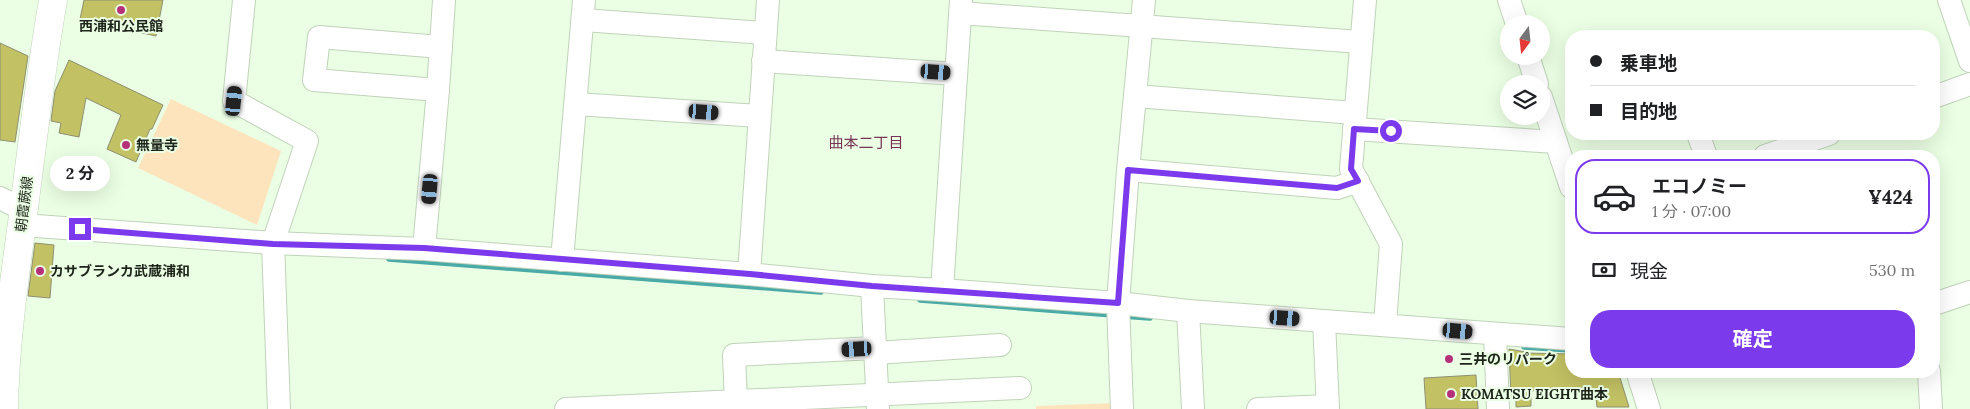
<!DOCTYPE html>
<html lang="ja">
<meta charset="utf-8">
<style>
body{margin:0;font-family:Lora,"Noto Sans JP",serif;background:#f2f2f2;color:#202124;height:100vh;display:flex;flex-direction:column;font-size:19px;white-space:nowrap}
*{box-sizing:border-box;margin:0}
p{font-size:16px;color:#757577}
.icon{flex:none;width:28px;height:28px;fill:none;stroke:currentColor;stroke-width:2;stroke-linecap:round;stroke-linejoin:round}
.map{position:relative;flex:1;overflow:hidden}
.drawer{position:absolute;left:1565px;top:150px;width:375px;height:228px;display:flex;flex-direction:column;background:#fff;border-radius:20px;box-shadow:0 5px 20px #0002}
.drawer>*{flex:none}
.guide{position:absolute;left:1565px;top:30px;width:375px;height:110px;border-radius:20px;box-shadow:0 5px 20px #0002;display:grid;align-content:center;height:110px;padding:0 25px;background:#fff}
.needle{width:32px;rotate:195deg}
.buttons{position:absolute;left:1500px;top:15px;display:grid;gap:10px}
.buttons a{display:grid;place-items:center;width:50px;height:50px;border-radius:50%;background:#fff;box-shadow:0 5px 20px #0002;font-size:25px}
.end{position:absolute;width:22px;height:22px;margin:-11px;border:6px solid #7c3aed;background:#fff;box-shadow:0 0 0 2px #fff}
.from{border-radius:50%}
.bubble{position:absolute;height:35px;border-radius:18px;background:#fff;box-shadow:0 5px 20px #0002;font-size:16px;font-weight:700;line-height:35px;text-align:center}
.car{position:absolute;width:15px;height:30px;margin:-15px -8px;border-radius:6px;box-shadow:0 0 4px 1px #0007;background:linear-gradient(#222 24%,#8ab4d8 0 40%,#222 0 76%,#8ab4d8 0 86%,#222 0)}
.guide b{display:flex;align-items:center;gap:18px;height:48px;font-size:19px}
.guide b+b{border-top:1px solid #e0e0e0}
.guide i{width:12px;height:12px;background:#202124}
ul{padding:9px 0 0;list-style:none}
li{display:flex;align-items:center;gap:15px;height:75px;margin:0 10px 8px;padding:0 15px;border:2px solid #e0e0e0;border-radius:20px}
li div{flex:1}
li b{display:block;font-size:19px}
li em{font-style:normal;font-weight:700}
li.active{border-color:#7c3aed}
li>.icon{width:45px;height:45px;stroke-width:1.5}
.pay{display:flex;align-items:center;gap:12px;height:55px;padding:0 25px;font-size:19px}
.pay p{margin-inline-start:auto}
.button{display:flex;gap:10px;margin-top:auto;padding:10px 25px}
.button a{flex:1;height:58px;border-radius:20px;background:#7c3aed;color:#fff;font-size:20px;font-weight:700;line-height:58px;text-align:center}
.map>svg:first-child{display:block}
.green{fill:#fde4bc}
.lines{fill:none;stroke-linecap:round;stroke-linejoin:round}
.stream{stroke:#49aaa8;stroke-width:5.5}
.building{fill:#c2c164;stroke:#8f8f73}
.minor-casing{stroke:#c0d3ba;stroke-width:24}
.major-casing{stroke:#c0d3ba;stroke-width:29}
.minor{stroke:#fff;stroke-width:22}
.major{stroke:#fff;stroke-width:28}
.route{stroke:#7c3aed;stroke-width:6}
.poi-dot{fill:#b53179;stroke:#ebffe4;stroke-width:2}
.labels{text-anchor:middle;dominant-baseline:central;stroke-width:4;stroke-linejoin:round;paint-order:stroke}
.poi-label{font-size:14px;font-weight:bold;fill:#1d241a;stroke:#ebffe4;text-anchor:start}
.street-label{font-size:14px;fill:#1d241a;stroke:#ebffe4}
.neighbourhood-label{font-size:15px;fill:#773556;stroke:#ebffe4}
</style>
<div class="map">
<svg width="1970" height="409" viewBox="0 0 1970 409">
<rect width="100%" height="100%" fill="#ebffe4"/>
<!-- green -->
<g class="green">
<path d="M 171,99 L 281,151 L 257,225 L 138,168 Z"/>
<path d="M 1115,403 L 1116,409 L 1036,409 L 1036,406 Z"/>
</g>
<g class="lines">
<!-- stream -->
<g class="stream">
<path d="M 1567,193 L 1571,205"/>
<path d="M 389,259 L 821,292"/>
<path d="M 920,300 L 1113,315"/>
<path d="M 1122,316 L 1150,318"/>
<path d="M 1524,347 L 1571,350"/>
</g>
</g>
<!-- building -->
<g class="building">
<path d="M 84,0 L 163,0 L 156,36 L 80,19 Z"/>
<path d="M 0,43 L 28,56 L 15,142 L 0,140 Z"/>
<path d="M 69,60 L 163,105 L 152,129 L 150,129 L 136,162 L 107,149 L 121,115 L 86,98 L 79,137 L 59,133 L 61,123 L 51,121 L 55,91 Z"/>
<path d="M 35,243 L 54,245 L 50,298 L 28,296 Z"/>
<path d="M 1509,349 L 1526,352 L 1526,353 L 1571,354 L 1571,371 L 1618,371 L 1629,407 L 1597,407 L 1595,389 L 1558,391 L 1558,388 L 1531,391 L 1531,406 L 1516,407 L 1516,399 L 1511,399 Z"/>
<path d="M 1476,375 L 1478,409 L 1426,409 L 1424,378 Z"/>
</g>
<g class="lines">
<!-- minor casing -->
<g class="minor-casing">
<g id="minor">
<path d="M 244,0 L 234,101 L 307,141 L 273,243 L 279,409"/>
<path d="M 1365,0 L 1351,169 L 1391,244 L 1385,324"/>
<path d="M 1509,0 L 1517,24"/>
<path d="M 1949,0 L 1970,61"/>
<path d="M 960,13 L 1361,42"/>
<path d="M 583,20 L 765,33"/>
<path d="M 1528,56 L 1537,84"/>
<path d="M 763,61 L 956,74"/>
<path d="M 438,90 L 314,80 L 319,37 L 441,47"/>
<path d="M 1135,96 L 1355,113"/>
<path d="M 1541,97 L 1571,187"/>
<path d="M 1934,97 L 1970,84"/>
<path d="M 576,104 L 759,116"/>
<path d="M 1354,129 L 1556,142"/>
<path d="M 1698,134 L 1706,156"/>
<path d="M 1765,156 L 1829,134"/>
<path d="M 1128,170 L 1337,188 L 1358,181"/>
<path d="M 0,198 L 24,210"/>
<path d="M 22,225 L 273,243 L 424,249 L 749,274 L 872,286 L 942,290 L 1118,303 L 1188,311 L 1571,339"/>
<path d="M 424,249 L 438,90 L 444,0"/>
<path d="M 562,260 L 584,0"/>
<path d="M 749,274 L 768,0"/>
<path d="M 872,286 L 878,409"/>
<path d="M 942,290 L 961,0"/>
<path d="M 1934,304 L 1970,292"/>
<path d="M 1188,311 L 1193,409"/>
<path d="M 1324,321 L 1328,409"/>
<path d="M 1495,334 L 1498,409"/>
<path d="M 875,353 L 1000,345"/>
<path d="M 1637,371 L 1649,409"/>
<path d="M 1929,371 L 1931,409"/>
<path d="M 736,402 L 734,355 L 875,348"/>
<path d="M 566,409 L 1020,388"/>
<path d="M 1122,409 L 1118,303 L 1128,170 L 1144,0"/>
<path d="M 1258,409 L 1328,406"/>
</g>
</g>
<!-- major casing -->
<g class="major-casing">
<path id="major" d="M 4,409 C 5,342 15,275 24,208 C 33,138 41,69 53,0"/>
</g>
<!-- minor -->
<use href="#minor" class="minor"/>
<!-- major -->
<use href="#major" class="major"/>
</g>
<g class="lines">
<!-- route -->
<path class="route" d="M 80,229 L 273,244 L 424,248 L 750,274 L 872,286 L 1118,303 L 1128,170 L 1337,188 L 1358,181 L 1351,169 L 1354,129 L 1391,131"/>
</g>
<!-- markers -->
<g class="poi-dot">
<circle cx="121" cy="10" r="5"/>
<circle cx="126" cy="145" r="5"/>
<circle cx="40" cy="271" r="5"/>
<circle cx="1449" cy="359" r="5"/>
<circle cx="1451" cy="394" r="5"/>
</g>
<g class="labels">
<!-- poi labels -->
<g class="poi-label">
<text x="121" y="26" text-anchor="middle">西浦和公民館</text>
<text x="136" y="145">無量寺</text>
<text x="50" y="271">カサブランカ武蔵浦和</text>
<text x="1459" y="359">三井のリパーク</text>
<text x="1461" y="394">KOMATSU EIGHT曲本</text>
</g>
<!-- street labels -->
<g class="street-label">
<text transform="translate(24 204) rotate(-83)">朝霞蕨線</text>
</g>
<!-- neighbourhood labels -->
<g class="neighbourhood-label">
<text x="866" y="142">曲本二丁目</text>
</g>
</g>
</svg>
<div class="buttons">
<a><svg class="needle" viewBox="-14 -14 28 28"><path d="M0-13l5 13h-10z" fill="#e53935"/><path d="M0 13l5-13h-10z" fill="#757577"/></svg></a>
<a><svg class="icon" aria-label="layers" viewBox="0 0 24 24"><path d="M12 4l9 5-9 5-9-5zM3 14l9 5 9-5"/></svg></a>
</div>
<i class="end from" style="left:1391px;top:131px"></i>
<i class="end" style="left:80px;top:229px"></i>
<div class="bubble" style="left:50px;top:156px;width:60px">2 分</div>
<i class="car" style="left:936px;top:72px;rotate:94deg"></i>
<i class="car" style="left:234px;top:101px;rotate:6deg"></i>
<i class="car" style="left:704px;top:112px;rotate:94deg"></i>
<i class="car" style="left:430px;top:189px;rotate:185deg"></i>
<i class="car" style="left:1285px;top:318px;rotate:94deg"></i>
<i class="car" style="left:1458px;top:331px;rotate:95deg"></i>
<i class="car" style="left:857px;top:349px;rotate:267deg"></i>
<div class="guide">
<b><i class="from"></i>乗車地</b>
<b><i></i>目的地</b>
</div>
<section class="drawer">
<ul>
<li class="active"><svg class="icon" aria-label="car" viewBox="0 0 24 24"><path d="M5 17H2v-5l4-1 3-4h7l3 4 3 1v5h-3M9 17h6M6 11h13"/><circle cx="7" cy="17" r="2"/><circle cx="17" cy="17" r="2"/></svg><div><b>エコノミー</b><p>1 分 · 07:00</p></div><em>¥424</em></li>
</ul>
<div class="pay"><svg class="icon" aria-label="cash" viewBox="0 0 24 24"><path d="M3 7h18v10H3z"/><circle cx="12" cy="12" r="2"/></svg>現金<p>530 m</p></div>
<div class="button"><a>確定</a></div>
</section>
</div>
